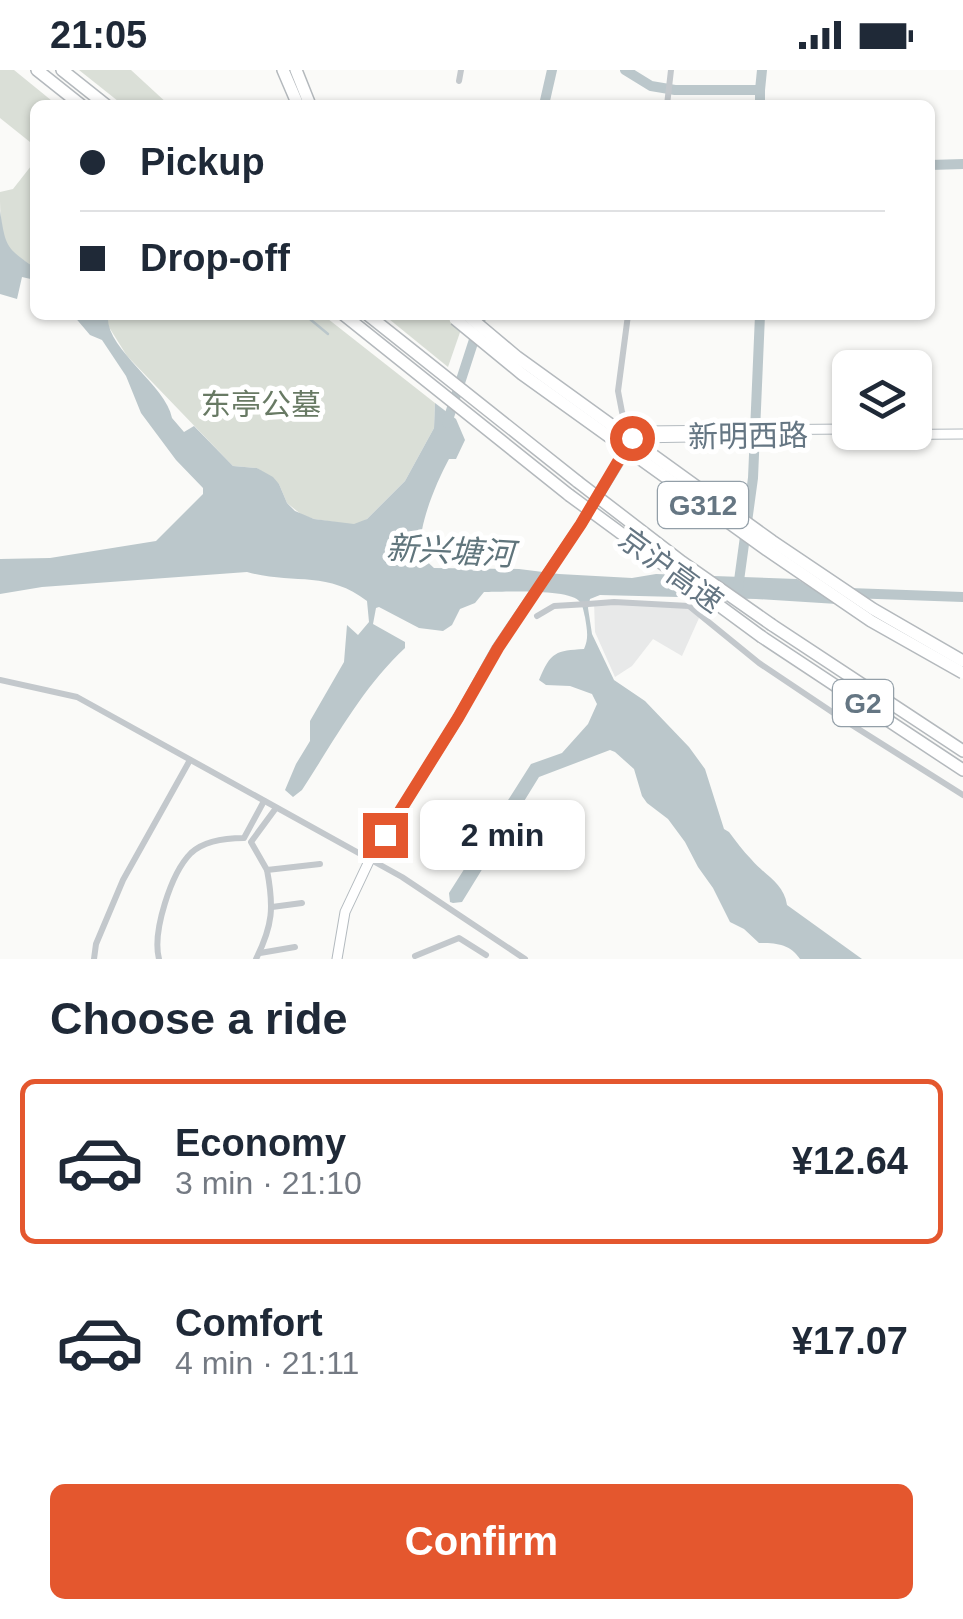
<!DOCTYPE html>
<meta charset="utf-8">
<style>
body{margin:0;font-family:Helvetica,"Noto Sans SC",sans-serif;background:#f2f2f3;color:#1f2937;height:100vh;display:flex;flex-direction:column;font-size:38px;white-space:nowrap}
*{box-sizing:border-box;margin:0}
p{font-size:32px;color:#747a83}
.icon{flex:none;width:55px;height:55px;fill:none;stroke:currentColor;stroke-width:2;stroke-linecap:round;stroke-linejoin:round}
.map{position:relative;height:889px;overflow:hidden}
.drawer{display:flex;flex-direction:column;background:#fff;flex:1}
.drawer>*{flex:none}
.guide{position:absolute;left:30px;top:30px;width:905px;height:220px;border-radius:15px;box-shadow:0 2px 8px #0004;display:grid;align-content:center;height:220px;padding:0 50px;background:#fff}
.tools{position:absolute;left:832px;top:280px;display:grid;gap:20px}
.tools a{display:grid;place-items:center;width:100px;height:100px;border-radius:15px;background:#fff;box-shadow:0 2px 8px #0004;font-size:50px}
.end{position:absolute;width:45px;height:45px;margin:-22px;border:12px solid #e4572e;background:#fff;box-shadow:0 0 0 5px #fff}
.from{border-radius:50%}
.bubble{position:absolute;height:70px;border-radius:15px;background:#fff;box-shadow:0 2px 8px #0004;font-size:32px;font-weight:700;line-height:70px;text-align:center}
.guide b{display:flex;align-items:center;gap:35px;height:95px;font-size:38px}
.guide b+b{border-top:2px solid #e0e1e3}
.guide i{width:25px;height:25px;background:#1f2937}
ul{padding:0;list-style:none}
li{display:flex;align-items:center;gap:30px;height:165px;margin:0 20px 15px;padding:0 30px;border:5px solid transparent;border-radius:15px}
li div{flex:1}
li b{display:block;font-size:38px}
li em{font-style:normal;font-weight:700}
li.current{border-color:#e4572e}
li>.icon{width:90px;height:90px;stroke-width:1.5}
h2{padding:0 50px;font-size:45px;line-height:120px}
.button{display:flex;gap:20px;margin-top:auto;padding:20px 50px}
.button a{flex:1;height:115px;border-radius:15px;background:#e4572e;color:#fff;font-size:40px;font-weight:700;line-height:115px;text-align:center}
.status{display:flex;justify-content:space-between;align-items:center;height:70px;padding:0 50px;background:#fff;direction:ltr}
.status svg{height:28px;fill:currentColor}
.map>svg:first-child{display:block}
.built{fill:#e8e9e9}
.green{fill:#dadfd7}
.water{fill:#bbc7cb}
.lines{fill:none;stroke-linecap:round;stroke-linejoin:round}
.stream{stroke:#bbc7cb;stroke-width:2.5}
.river{stroke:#bbc7cb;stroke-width:10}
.secondary-casing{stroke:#b3babf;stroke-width:11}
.highway-casing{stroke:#b4b9bd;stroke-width:14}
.street{stroke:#c3c8cc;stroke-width:6}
.secondary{stroke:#fff;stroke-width:9}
.highway{stroke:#fff;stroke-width:11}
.highway-bridge-casing{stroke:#b4b9bd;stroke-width:14;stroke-linecap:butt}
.highway-bridge{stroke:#fff;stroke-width:11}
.route{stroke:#e4572e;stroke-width:12}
.labels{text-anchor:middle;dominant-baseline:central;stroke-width:10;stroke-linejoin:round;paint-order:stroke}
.shield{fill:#fff;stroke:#939fa8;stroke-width:2.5}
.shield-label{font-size:28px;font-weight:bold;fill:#657683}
.park-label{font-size:30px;fill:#687a64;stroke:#fff}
.street-label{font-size:30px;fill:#657683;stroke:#fff}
.water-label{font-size:32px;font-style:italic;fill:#60757c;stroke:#fff}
</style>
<div class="status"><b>21:05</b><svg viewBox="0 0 49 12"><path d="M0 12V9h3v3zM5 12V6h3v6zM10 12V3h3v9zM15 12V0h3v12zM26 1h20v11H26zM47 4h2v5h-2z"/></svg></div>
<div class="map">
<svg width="963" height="889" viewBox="0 0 963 889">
<rect width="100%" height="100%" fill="#fafaf8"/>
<!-- built -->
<path class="built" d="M 594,531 L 691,534 L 699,548 L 682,586 L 653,569 L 632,596 L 615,607 L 595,562 Z"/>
<!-- green -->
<g class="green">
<path d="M 0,0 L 14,0 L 57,35 L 35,35 L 35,76 L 0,48 Z"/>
<path d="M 79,0 L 131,0 L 169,35 L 123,35 Z"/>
<path d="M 35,91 L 35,198 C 27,192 15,186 9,178 C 0,165 0,138 0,122 L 13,119 Z"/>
<path d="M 108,245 L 323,245 L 435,333 L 434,358 L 405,411 L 367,449 L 360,453 L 354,455 L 314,449 L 302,445 L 287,433 L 279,414 L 257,398 L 233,396 L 127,286 L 107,254 Z"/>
<path d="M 384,245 L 466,245 L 448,297 Z"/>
</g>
<!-- water -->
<g class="water">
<path d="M 0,141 C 6,177 5,177 35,198 L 35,210 L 22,207 L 17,229 L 0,224 Z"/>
<path d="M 73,245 L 108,245 C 104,278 166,315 172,348 L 184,362 L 194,356 L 233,396 L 257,398 L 273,407 L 279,414 L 287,433 L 295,441 L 314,449 L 354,454 L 367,449 L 405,411 L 434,358 L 435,333 L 456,349 L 465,370 L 456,389 L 449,389 C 435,415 418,456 420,485 L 434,498 L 519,499 L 559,504 L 632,508 L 656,504 L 797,509 L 837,534 L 756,529 L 600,525 L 590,529 L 588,538 L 592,564 L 614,610 L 645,631 L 689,677 L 705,699 L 724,759 L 729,762 C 736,771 743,781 751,789 C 764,805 784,813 787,835 L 862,889 L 800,889 C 790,874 777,873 759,873 L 744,859 L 730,852 L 713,818 L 698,797 L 685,772 L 668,749 L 647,733 L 642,726 L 634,699 L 615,682 L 610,680 L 539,707 L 462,832 L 453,833 L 450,832 L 449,823 L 531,694 L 562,683 L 588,654 L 597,634 L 592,624 L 570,616 L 546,615 L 539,610 C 551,581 556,581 584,579 C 589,568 587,560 585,547 C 584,544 583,535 580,532 C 571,518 502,522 484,522 L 475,533 L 460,539 L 452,555 L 443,561 L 419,558 L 379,537 L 376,538 L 373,554 L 405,572 L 405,578 C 362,618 334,671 302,720 L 293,727 L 285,720 L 296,694 L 310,671 L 310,651 L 344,592 L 347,555 L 358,565 L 369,552 L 367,531 C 327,500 292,515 247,502 L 42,517 L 0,524 L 0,489 L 50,488 L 156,471 L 203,424 L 203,418 L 176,390 L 141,343 L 126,306 L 102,270 L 90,265 Z"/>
</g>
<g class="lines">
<!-- stream -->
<path class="stream" d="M 305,245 L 328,264"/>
<!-- river -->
<g class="river">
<path d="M 625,0 L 651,16 L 675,20 L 760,20 L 760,35"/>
<path d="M 760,20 L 762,0"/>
<path d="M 544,35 L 552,0"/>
<path d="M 930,95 L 963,94"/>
<path d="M 447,353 L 482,245"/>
<path d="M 738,518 L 753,408 L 760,245"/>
<path d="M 849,523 L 963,527"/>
</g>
<!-- secondary casing -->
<g class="secondary-casing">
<g id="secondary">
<path d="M 840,365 L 963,364"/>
<path d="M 635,368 L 800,365"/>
<path d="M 337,889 L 345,842 L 370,789 L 458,648 L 497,578 L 581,454 L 633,369 L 643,361 L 850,359"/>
</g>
</g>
<!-- highway casing -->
<g class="highway-casing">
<g id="highway">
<path d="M 37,0 L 81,35"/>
<path d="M 62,0 L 106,35"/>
<path d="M 283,0 L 298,35"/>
<path d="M 296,0 L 310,35"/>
<path d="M 344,245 L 569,425"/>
<path d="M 368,245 L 578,412"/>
<path d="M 772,555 L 963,681"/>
<path d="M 762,567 L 963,700"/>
</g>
</g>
<!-- street -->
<g class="street">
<path d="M 459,11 L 461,0"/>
<path d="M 667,35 L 671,0"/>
<path d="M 628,245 L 618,321 L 622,342 L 632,366"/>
<path d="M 537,546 L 554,536 L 588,534 L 614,532 L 689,536 L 759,593 L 844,650 L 963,725"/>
<path d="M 0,610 L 77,627 L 402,807 L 525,889"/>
<path d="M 267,800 L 251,772 L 276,738"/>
<path d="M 272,837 L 302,833"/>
<path d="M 260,883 L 295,877"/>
<path d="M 415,886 L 459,868 L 486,885"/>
<path d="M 94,889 L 96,874 L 123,810 L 190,690"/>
<path d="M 159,889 C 152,862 171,803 191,783 C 205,770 226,768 244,768 L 264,731"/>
<path d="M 256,889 C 273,855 274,837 267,800 L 320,794"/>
</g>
<!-- secondary -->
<use href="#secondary" class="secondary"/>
<!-- highway -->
<use href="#highway" class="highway"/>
<!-- highway-bridge casing -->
<g class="highway-bridge-casing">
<g id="highway-bridge">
<path d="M 467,245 L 517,287 L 772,471 L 873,539 L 963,591"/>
<path d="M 455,249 L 522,304 L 767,480 L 871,551 L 963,603"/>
<path d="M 578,412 L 682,492 L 772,555"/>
<path d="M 569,425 L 762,567"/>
</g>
</g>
<!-- highway-bridge -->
<use href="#highway-bridge" class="highway-bridge"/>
</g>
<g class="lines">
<!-- route -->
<path class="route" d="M 385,765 L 458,648 L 498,578 L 581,454 L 632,368"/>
</g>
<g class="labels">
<!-- shield labels -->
<g class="shield">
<rect x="658" y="412" width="90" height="46" rx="8"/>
<rect x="833" y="610" width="60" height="46" rx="8"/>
</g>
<g class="shield-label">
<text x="703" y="435">G312</text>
<text x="863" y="633">G2</text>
</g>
<!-- park labels -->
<g class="park-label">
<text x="261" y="334">东亭公墓</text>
</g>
<!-- street labels -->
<g class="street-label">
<text transform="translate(748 366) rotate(-1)">新明西路</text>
<text transform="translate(671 500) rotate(36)">京沪高速</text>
</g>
<!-- water labels -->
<g class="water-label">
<text transform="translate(450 481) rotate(3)">新兴塘河</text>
</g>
</g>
</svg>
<div class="tools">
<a><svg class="icon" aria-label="layers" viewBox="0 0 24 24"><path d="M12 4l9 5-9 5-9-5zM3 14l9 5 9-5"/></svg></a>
</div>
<i class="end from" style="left:632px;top:368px"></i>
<i class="end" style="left:385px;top:765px"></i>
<div class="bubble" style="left:420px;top:730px;width:165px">2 min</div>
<div class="guide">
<b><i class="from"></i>Pickup</b>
<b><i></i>Drop-off</b>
</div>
</div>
<section class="drawer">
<h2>Choose a ride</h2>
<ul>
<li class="current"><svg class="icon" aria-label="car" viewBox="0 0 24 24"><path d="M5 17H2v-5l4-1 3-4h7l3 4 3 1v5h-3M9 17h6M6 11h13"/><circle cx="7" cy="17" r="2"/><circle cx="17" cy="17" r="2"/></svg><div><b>Economy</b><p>3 min · 21:10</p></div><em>¥12.64</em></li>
<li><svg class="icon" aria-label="car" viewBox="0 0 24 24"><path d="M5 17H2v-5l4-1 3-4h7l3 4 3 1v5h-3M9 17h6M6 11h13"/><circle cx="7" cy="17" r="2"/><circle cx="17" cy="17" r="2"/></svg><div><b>Comfort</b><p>4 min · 21:11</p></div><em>¥17.07</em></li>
</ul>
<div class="button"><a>Confirm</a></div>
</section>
